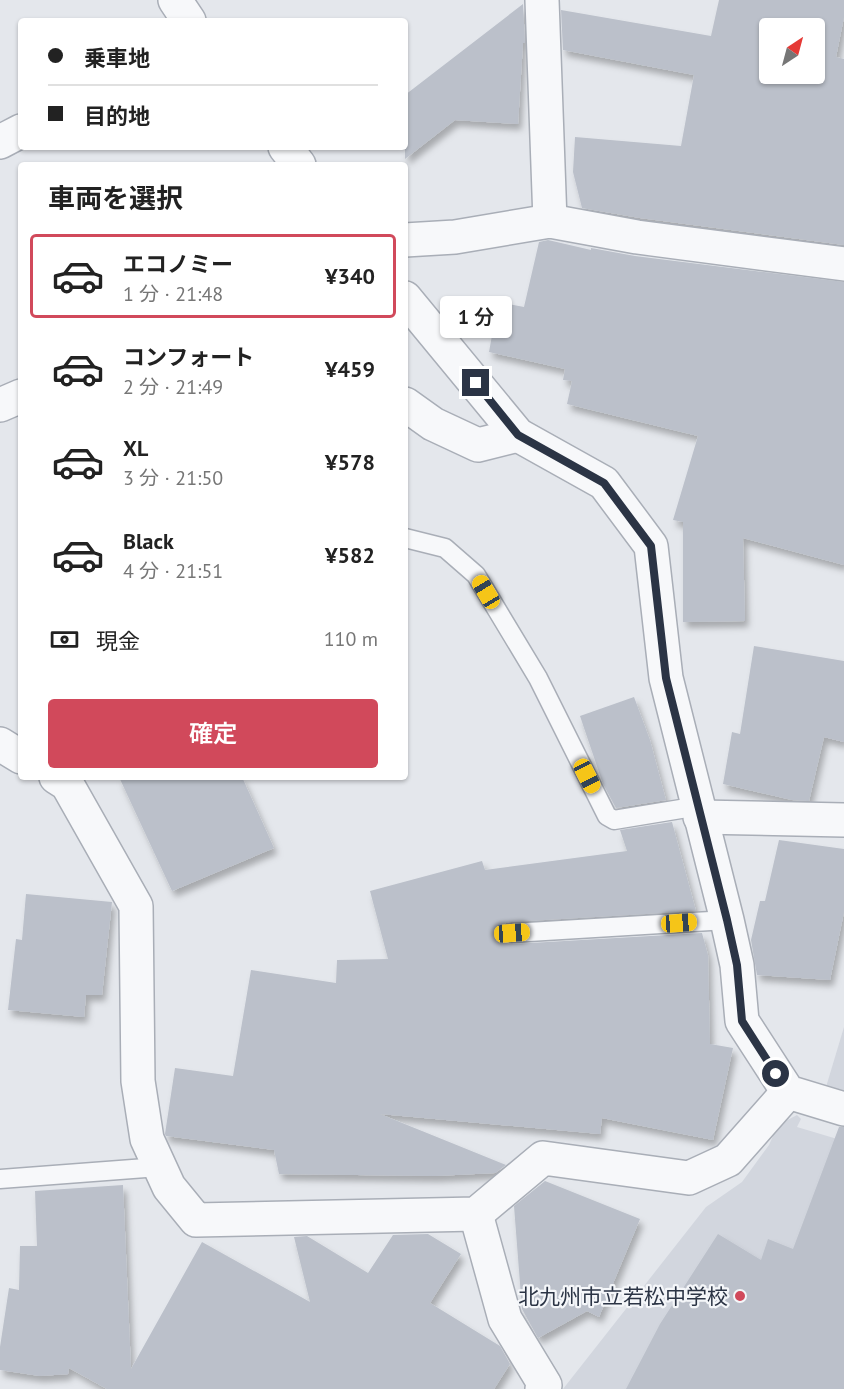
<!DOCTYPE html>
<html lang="ja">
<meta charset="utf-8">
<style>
body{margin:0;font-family:"PT Sans","Noto Sans JP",sans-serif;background:#f2f2f2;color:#222;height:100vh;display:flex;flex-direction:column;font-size:22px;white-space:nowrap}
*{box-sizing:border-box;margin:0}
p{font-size:20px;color:#767676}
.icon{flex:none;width:33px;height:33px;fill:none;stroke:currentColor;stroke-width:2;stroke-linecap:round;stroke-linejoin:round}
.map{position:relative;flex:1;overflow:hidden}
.sheet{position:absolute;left:18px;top:162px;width:390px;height:618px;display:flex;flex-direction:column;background:#fff;border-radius:6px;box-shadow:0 2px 4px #0004}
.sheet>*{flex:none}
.hud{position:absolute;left:18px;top:18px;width:390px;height:132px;border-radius:6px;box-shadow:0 2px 4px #0004;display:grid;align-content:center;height:132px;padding:0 30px;background:#fff}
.needle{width:39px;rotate:36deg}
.buttons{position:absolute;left:759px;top:18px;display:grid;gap:12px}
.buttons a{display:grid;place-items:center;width:66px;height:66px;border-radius:6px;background:#fff;box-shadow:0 2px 4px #0004;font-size:30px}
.end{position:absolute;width:27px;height:27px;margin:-14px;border:8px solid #2b3445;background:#fff;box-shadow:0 0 0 3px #fff}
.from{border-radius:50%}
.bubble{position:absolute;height:42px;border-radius:6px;background:#fff;box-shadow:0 2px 4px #0004;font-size:20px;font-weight:600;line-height:42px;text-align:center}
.car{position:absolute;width:18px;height:36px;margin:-18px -9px;border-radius:8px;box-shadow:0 0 4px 2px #0007;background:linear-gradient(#f5c518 24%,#345 0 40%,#f5c518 0 76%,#345 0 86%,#f5c518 0)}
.hud b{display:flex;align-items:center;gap:21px;height:57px;font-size:22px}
.hud b+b{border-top:2px solid #e0e0e0}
.hud i{width:15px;height:15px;background:#222}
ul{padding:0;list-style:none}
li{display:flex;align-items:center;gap:18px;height:84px;margin:0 12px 9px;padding:0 18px;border:3px solid transparent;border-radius:6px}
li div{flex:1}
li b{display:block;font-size:22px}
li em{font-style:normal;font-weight:600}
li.active{border-color:#d1495b}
li>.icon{width:54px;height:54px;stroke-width:1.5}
h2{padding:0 30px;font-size:27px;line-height:72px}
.pay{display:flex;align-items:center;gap:15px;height:66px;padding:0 30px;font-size:22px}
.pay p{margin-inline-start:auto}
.primary-button{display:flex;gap:12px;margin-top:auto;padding:12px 30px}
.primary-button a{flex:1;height:69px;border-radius:6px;background:#d1495b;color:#fff;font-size:24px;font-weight:600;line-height:69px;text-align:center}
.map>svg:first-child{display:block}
.built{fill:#d2d6de}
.building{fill:#bbc0ca;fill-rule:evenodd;filter:url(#shadow)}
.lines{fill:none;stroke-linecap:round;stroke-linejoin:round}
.service-casing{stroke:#a9aeb7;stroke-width:21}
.minor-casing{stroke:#a9aeb7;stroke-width:36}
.service{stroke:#f7f8fa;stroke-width:18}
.minor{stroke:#f7f8fa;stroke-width:33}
.route{stroke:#2b3445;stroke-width:8}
.poi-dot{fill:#d1495b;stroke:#f4f6f9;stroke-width:2}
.labels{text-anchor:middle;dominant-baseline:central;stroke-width:4.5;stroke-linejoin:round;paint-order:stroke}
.poi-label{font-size:21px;fill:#2b3445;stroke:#f4f6f9;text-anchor:end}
</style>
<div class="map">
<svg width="844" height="1389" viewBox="0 0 844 1389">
<defs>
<filter id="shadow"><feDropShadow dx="3.5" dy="6" stdDeviation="3" flood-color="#0004"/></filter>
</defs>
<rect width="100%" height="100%" fill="#e4e7ec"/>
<!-- built -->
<g class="built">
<path d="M 844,1027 L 844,1092 L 826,1087 Z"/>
<path d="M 797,1115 L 801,1119 L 797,1127 L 844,1141 L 844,1389 L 563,1389 L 706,1207 L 742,1182 L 769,1145 L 778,1125 Z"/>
</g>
<!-- building -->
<g class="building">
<path d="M 719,0 L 844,0 L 844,17 L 836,57 L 844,59 L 844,245 L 640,218 L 582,208 L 573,172 L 575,137 L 681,146 L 694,75 L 563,50 L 561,10 L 711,36 ZM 770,28 L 814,28 L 814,74 L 770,74 Z"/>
<path d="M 523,4 L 525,43 L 523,43 L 518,124 L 455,120 L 405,159 L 405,95 Z"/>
<path d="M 548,240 L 591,250 L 591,248 L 635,256 L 844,282 L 844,565 L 743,538 L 745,621 L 683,622 L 683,522 L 673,520 L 698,436 L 567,404 L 572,381 L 563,380 L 565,369 L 489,352 L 498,302 L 524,307 L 539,242 Z"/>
<path d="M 754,646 L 844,661 L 844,742 L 824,737 L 809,801 L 792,800 L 723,784 L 732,732 L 740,734 Z"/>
<path d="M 634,697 L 650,740 L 666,800 L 616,808 L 603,784 L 580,716 Z"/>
<path d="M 119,777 L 242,777 L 274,848 L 172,891 Z"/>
<path d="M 672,822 L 696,911 L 511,922 L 506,923 L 502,927 L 501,934 L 503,940 L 506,943 L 513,944 L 702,933 L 708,955 L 710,1044 L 733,1048 L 713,1140 L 602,1118 L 600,1134 L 380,1114 L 506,1165 L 495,1173 L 435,1176 L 279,1174 L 274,1150 L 166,1136 L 165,1134 L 175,1068 L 233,1076 L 251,970 L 336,983 L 337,960 L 388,959 L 370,891 L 482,861 L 485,870 L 627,851 L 620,830 Z"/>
<path d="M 779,840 L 844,849 L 844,912 L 830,980 L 757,975 L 751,940 L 760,901 L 765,901 Z"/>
<path d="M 26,894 L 112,902 L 102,995 L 86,995 L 84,1017 L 8,1010 L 16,939 L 22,940 Z"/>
<path d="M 839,1127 L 844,1127 L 844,1389 L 626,1389 L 660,1324 L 718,1234 L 761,1260 L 768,1239 L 793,1249 Z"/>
<path d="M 545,1181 L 640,1219 L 599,1317 L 587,1311 L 538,1338 L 522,1309 L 514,1206 Z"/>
<path d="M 123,1185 L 131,1369 L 202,1242 L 310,1302 L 294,1237 L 307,1236 L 368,1273 L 393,1235 L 428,1234 L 461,1254 L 430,1303 L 500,1346 L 510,1364 L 494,1389 L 107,1389 L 69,1368 L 68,1374 L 40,1376 L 0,1370 L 0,1347 L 9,1288 L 19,1290 L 20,1246 L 37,1246 L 35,1191 Z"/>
</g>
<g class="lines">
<!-- service casing -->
<g class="service-casing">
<g id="service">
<path d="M 405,538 L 445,548 L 476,575 L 538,678 L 607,816 L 614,820 L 699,806"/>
<path d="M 512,933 L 727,920"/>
<path d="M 0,1179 L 159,1167"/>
</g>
</g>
<!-- minor casing -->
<g class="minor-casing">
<g id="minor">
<path d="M 175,0 L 189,21"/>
<path d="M 542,0 L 550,221"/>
<path d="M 0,142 L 21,131"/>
<path d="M 285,147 L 299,165"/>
<path d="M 405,240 L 455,237 L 550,221 L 637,237 L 844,264"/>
<path d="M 405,298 L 518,435 L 604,483 L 651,546 L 666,678 L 727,920 L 737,965 L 742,1021 L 788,1092 L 844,1109"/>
<path d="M 405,404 L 433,424 L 478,445 L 518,435"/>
<path d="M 0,405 L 21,396"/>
<path d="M 0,744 L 21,757"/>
<path d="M 56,777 L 67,784 L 136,906 L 138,1081 L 147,1139 L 169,1187 L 196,1220 L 476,1214 L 543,1158 L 689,1178 L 728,1160 L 788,1092"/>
<path d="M 700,817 L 844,820"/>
<path d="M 476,1214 L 505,1319 L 545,1385 L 542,1389"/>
</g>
</g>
<!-- service -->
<use href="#service" class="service"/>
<!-- minor -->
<use href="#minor" class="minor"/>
</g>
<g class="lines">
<!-- route -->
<path class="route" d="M 476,383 L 518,435 L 604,483 L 651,546 L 666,678 L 727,920 L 737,965 L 742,1021 L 776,1074"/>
</g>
<!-- markers -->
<circle class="poi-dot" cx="740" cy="1296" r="6"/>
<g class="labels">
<!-- poi labels -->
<g class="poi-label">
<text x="728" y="1296">北九州市立若松中学校</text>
</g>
</g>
</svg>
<div class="buttons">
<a><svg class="needle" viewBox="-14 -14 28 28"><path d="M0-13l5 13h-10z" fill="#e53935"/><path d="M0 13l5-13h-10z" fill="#767676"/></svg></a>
</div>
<i class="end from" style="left:776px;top:1074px"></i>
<i class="end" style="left:476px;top:383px"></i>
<div class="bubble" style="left:440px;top:296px;width:72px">1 分</div>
<i class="car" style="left:486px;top:592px;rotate:329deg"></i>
<i class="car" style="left:587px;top:776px;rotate:153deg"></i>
<i class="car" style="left:679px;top:923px;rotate:86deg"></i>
<i class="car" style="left:512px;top:933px;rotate:86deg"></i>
<div class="hud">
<b><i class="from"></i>乗車地</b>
<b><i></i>目的地</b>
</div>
<section class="sheet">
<h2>車両を選択</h2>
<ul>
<li class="active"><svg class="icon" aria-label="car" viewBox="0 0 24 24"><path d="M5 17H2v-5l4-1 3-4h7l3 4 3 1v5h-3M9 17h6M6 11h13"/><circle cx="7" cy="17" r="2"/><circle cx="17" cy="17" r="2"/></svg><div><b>エコノミー</b><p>1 分 · 21:48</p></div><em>¥340</em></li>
<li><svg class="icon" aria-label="car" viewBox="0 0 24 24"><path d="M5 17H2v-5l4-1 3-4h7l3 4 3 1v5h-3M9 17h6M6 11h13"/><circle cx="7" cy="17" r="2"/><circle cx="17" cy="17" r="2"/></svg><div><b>コンフォート</b><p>2 分 · 21:49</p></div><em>¥459</em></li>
<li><svg class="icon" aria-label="car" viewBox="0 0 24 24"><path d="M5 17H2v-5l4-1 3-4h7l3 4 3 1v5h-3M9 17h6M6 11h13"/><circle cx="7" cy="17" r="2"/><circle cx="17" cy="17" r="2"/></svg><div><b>XL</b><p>3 分 · 21:50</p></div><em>¥578</em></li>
<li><svg class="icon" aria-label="car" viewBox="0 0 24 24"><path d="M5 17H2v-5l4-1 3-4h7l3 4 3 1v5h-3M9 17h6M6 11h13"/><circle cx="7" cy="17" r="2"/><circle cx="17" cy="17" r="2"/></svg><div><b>Black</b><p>4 分 · 21:51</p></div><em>¥582</em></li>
</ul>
<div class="pay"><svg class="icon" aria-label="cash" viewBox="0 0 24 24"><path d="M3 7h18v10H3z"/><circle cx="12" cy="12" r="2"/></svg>現金<p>110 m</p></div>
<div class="primary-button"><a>確定</a></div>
</section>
</div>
